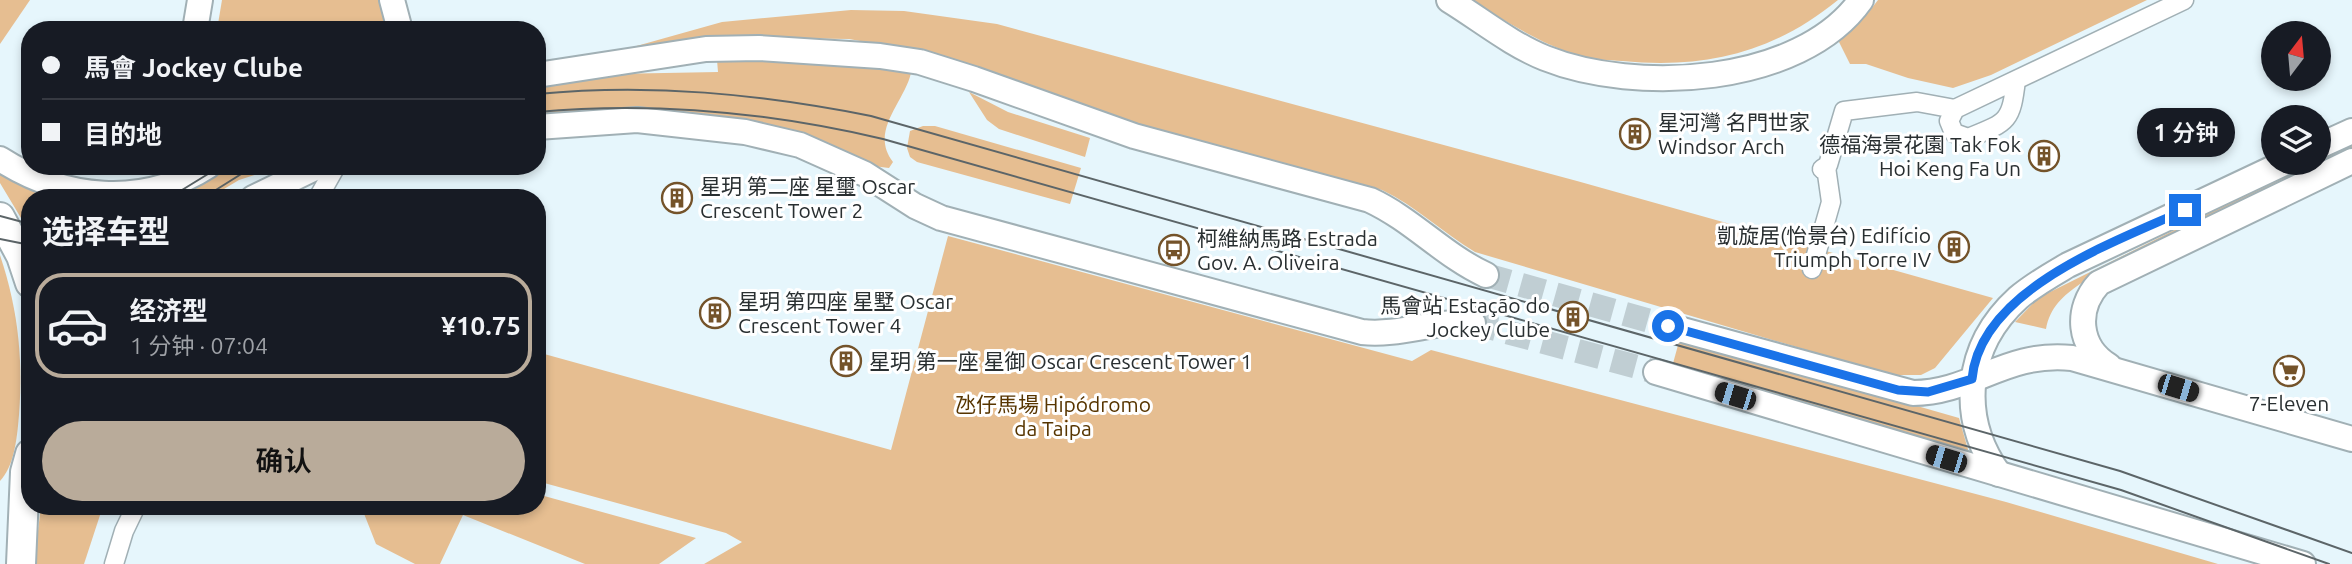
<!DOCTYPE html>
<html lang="zh">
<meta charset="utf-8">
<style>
body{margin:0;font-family:Ubuntu,"Noto Sans SC",sans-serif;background:#20242c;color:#f1f3f6;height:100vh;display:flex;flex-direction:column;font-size:26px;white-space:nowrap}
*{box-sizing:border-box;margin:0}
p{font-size:23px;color:#9ea1a6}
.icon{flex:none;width:38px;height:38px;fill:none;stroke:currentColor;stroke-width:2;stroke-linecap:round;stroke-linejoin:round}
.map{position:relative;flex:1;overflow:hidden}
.drawer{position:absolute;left:21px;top:189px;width:525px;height:326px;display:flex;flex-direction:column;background:#171b24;border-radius:28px;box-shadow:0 4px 10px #0003}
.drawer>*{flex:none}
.guide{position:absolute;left:21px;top:21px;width:525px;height:154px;border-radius:28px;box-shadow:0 4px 10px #0003;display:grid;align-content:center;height:154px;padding:0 21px;background:#171b24}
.needle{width:46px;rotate:16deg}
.buttons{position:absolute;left:2261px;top:21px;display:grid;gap:14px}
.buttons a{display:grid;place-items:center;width:70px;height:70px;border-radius:50%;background:#171b24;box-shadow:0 4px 10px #0003;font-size:35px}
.end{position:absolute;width:32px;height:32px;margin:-16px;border:9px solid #1a73e8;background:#fff;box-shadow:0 0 0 4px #fff}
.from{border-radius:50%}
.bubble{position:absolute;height:49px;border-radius:24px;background:#171b24;box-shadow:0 4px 10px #0003;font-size:23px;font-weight:600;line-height:49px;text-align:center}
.car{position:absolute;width:21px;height:42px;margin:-21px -10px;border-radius:9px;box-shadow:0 0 5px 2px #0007;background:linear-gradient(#222 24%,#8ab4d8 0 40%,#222 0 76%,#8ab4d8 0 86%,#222 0)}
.guide b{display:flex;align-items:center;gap:24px;height:66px;font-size:26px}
.guide b+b{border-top:2px solid #363941}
.guide i{width:18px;height:18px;background:#f1f3f6}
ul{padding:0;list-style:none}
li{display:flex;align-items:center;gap:21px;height:105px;margin:0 14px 10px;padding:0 7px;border:4px solid transparent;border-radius:28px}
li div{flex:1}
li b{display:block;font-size:26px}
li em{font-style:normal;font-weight:600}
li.current{border-color:#b9ab9a}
li>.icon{width:63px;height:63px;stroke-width:1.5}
h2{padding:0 21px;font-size:32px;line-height:84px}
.button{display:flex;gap:14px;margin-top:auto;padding:14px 21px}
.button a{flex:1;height:80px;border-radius:42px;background:#b9ab9a;color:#111;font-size:28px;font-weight:600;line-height:80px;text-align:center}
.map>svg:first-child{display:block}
.green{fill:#e6be91}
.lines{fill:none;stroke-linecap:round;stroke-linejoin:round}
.secondary-tunnel{stroke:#c0ced3;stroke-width:24;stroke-dasharray:24 12;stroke-linecap:butt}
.street-casing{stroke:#a1b0b5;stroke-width:21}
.secondary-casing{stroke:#a1b0b5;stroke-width:28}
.primary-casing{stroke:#a1b0b5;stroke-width:32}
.street{stroke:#fff;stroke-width:18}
.secondary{stroke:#fff;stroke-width:24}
.primary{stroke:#fff;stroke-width:28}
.tram{stroke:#5c6568;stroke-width:2}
.route{stroke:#1a73e8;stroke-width:9}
.labels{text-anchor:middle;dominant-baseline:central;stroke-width:6;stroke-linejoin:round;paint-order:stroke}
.poi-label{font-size:21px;fill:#292f31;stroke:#fff;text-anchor:start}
.park-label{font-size:21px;fill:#573500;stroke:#fff}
</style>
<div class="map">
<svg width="2352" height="564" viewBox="0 0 2352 564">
<rect width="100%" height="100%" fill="#e6f6fc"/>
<!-- green -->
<g class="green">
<path d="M 0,0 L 30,0 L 0,44 Z"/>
<path d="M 222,0 L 384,0 L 390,30 L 217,30 Z"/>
<path d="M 1470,0 L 1838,0 C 1773,53 1705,69 1622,61 C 1609,60 1593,60 1580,56 C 1540,44 1506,21 1470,0 Z"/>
<path d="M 1878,0 L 2147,0 L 1991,75 L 1953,88 L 1908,78 L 1866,64 L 1850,64 L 1839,42 L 1833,38 L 1868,13 Z"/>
<path d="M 851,10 L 904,11 L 997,24 L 1577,181 L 1993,298 L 1935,368 L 1921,375 L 1891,375 L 1475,252 C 1443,233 1416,206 1382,190 L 1105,116 L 899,48 L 849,39 L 722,37 L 583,61 L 722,22 Z"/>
<path d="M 713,55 L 900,67 L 911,73 C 904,103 869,131 893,162 L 889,168 L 873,166 L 839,153 L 537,119 L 537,84 L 611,74 L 718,72 L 717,60 Z"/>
<path d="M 969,92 L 1008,112 L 1090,138 L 1085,157 L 999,129 L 987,120 Z"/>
<path d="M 923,126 L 935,126 L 1081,168 L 1070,204 L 917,162 L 910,157 L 907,148 L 910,131 Z"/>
<path d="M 2352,141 L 2352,153 L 2080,284 C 2063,296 2050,307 2046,329 L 2015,322 L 2038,298 L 2309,163 L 2319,163 L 2319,158 Z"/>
<path d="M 216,166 L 268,166 L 273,169 L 239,180 L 209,198 L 163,198 Z"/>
<path d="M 0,173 L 37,191 L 61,198 L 30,198 L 30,233 L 0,183 Z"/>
<path d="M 948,236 L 1412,361 L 1431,350 L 2006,502 L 2218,564 L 704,564 L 742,542 L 726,533 L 537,481 L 537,352 L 891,450 Z"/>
<path d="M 0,255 C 19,312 24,365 18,426 C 16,444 13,467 0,481 Z"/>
<path d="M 1680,338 L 1959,418 L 1969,453 L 1672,367 Z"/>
<path d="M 537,494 L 696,538 L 659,564 L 585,564 L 463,515 L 440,564 L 415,564 L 376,544 L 361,506 L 537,506 Z"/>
<path d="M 41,506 L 103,506 L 84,564 L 34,564 Z"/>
</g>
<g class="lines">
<!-- secondary-tunnel -->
<g class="secondary-tunnel">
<path d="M 1486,275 L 1668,326"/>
<path d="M 1473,323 L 1656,372"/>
</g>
<!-- street casing -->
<g class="street-casing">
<g id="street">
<path d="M 2016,80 C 2011,122 2008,122 1968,138 L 1954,133 L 1949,121 L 1955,109 L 2184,0"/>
<path d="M 1822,169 L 1828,165 L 1844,111 L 1917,102 L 1955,109"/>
<path d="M 318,198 L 336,166"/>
<path d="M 1812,269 L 1831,202 L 1826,167"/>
<path d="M 114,564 L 124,531 L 136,506"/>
</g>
</g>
<!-- secondary casing -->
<g class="secondary-casing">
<g id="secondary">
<path d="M 392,0 L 400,30"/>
<path d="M 1449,0 C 1480,19 1512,45 1545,58 C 1635,94 1800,86 1861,0"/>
<path d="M 195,30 L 200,0"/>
<path d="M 537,75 L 706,49 L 759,48 L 880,56 L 920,62 L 974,79 L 1134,136 L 1370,200 C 1413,220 1443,255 1486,275"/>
<path d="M 537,127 L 637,120 L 745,132 L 800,145 L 865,174 L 915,206 L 941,218 L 1362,332 C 1401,336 1435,320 1473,323"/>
<path d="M 2319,146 L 2352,131"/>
<path d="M 0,159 C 64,200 143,208 208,166"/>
<path d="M 253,198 L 319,166"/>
<path d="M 1668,326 L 1913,393 C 1972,393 2005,351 2072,358 L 2352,439"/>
<path d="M 2109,366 C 2078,347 2075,309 2099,283 L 2352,161"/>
<path d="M 1656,372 L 2303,564"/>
<path d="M 1999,474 C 1958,417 1965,346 2018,298 C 2033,285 2051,275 2068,265 L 2284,163"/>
</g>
</g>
<!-- primary casing -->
<g class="primary-casing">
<g id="primary">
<path d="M 0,217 L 21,256 L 30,283"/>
<path d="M 21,564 L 25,472 L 30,454"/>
</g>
</g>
<!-- street -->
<use href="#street" class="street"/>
<!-- secondary -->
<use href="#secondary" class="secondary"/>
<!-- primary -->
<use href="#primary" class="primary"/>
<!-- tram -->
<g class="tram">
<path d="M 537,94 C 651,83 759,94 871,116 L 2120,471 L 2352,553"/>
<path d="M 537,112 C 655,101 768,112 883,139 L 2121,490 L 2329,564"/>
<path d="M 169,198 L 221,166"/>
<path d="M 203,198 L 254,166"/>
<path d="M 0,216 L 30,224"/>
<path d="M 0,239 L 30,245"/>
</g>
</g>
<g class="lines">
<!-- route -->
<path class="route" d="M 1668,326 L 1898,390 L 1928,392 L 1972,379 C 1980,289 2115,242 2185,210"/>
</g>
<!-- icons -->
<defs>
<g id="building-ring" transform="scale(1.575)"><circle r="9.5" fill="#fff" stroke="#74532a" stroke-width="1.5"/><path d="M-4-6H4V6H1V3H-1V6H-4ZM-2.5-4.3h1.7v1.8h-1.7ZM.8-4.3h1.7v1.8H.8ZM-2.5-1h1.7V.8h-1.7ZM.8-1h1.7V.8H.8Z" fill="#74532a"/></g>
<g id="bus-ring" transform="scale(1.575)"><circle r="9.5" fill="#fff" stroke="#74532a" stroke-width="1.5"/><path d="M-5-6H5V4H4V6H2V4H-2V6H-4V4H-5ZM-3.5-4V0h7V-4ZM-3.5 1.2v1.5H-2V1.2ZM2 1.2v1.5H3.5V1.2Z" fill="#74532a"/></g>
<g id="supermarket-ring" transform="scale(1.575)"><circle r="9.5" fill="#fff" stroke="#74532a" stroke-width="1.5"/><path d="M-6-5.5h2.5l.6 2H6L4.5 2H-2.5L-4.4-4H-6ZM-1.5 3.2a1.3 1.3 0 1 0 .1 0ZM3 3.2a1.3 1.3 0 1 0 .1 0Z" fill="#74532a"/></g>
</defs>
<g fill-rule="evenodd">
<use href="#building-ring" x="1635" y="134"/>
<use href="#building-ring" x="2044" y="156"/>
<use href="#building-ring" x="677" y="198"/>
<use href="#building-ring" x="1954" y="247"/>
<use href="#bus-ring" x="1174" y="250"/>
<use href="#building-ring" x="715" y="313"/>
<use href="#building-ring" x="1573" y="317"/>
<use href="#building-ring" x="846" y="361"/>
<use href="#supermarket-ring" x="2289" y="371"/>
</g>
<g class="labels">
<!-- poi labels -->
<g class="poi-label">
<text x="1658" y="122">星河灣 名門世家<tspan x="1658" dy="24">Windsor Arch</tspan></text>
<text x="2021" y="144" text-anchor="end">德福海景花園 Tak Fok<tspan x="2021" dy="24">Hoi Keng Fa Un</tspan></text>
<text x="700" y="186">星玥 第二座 星璽 Oscar<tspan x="700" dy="24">Crescent Tower 2</tspan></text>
<text x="1931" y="235" text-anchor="end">凱旋居(怡景台) Edifício<tspan x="1931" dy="24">Triumph Torre IV</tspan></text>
<text x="1197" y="238">柯維納馬路 Estrada<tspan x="1197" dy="24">Gov. A. Oliveira</tspan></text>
<text x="738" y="301">星玥 第四座 星墅 Oscar<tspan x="738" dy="24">Crescent Tower 4</tspan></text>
<text x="1550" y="305" text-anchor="end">馬會站 Estação do<tspan x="1550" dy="24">Jockey Clube</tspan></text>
<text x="869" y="361">星玥 第一座 星御 Oscar Crescent Tower 1</text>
<text x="2289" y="403" text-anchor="middle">7-Eleven</text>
</g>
<!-- park labels -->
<g class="park-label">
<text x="1053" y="404">氹仔馬場 Hipódromo<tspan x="1053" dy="24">da Taipa</tspan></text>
</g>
</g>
</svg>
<div class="buttons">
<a><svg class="needle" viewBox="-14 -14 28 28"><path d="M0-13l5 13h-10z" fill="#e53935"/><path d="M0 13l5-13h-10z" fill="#9ea1a6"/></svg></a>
<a><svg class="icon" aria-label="layers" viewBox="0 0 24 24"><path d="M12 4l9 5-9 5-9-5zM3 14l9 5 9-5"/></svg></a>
</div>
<i class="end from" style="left:1668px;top:326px"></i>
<i class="end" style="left:2185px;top:210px"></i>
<div class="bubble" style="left:2137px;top:108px;width:98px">1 分钟</div>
<i class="car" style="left:2178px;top:388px;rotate:107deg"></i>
<i class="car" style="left:1735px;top:396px;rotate:287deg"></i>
<i class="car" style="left:1946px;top:459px;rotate:287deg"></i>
<div class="guide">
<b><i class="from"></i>馬會 Jockey Clube</b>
<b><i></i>目的地</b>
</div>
<section class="drawer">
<h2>选择车型</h2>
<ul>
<li class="current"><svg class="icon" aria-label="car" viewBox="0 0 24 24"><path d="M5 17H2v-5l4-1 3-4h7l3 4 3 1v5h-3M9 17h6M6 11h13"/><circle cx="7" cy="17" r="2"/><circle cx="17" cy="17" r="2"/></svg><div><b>经济型</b><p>1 分钟 · 07:04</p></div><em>¥10.75</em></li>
</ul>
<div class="button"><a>确认</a></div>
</section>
</div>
